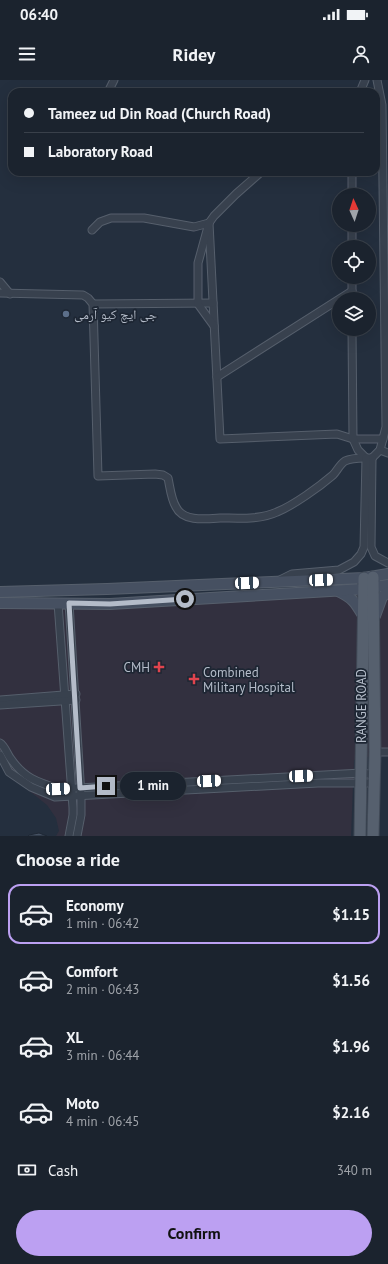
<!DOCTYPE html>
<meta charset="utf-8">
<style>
body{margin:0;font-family:"PT Sans","Noto Naskh Arabic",sans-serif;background:#282f3a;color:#f1f3f6;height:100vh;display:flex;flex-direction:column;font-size:15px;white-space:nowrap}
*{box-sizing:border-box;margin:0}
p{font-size:13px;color:#a0a4aa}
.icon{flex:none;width:22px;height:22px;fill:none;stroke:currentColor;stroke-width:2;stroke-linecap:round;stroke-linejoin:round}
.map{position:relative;height:756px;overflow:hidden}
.panel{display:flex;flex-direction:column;background:#1b232e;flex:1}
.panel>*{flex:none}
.hud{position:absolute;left:8px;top:8px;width:372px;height:88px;border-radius:12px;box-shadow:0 4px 16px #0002,0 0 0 1px #39404a;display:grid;align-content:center;height:88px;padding:0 16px;background:#1b232e}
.needle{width:26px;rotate:357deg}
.controls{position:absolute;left:332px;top:108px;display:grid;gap:8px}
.controls a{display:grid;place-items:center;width:44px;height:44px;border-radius:50%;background:#1b232e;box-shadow:0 4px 16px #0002,0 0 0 1px #39404a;font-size:20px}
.end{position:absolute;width:18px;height:18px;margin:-9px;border:5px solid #b4bcc9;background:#111;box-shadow:0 0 0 2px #111}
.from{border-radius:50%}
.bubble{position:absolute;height:28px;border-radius:14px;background:#1b232e;box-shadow:0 4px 16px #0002,0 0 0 1px #39404a;font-size:13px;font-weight:800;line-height:28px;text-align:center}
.car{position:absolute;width:12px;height:24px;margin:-12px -6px;border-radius:5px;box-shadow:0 0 3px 1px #0007;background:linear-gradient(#fff 24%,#345 0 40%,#fff 0 76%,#345 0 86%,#fff 0)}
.hud b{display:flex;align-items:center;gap:14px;height:38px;font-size:15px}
.hud b+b{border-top:1px solid #39404a}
.hud i{width:10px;height:10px;background:#f1f3f6}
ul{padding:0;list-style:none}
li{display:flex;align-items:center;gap:12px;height:60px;margin:0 8px 6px;padding:0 8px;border:2px solid transparent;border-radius:12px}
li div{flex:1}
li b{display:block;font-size:15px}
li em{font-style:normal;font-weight:800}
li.selected{border-color:#bca0f2}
li>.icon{width:36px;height:36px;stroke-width:1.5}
h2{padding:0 16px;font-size:18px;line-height:48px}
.pay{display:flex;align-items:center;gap:10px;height:44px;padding:0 16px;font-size:15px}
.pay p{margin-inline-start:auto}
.button{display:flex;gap:8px;margin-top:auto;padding:8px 16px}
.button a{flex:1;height:46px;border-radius:24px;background:#bca0f2;color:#111;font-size:16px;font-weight:800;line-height:46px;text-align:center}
.status{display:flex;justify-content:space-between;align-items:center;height:28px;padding:0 20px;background:#1b232e;direction:ltr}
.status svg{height:11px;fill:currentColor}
header{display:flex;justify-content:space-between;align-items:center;height:52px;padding:0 16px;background:#1b232e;font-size:18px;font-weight:800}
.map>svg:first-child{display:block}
.medical{fill:#32303f}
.building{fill:#455162;stroke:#1f2835}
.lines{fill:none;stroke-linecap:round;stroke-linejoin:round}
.street-casing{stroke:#565f6c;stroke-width:9}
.secondary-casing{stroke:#565f6c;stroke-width:12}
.primary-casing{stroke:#414a57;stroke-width:13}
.street{stroke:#38414e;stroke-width:7}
.secondary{stroke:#465061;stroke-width:10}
.primary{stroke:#56606e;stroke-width:11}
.route{stroke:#b4bcc9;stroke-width:5}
.service-dot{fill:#5c6f8a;stroke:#1d2633;stroke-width:1.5}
.health-dot{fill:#e0444e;stroke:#1d2633;stroke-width:1.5}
.labels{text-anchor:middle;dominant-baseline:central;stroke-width:3.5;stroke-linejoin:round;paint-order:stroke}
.poi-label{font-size:13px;fill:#b4bcc9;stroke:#1d2633;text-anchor:start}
.street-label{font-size:13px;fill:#b4bcc9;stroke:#1d2633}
</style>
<div class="status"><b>06:40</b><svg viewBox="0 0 49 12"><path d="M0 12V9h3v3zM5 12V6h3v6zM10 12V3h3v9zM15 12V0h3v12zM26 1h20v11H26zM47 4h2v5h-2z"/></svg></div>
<header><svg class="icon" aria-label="menu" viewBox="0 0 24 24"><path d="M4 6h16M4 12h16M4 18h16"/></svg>Ridey<svg class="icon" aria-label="person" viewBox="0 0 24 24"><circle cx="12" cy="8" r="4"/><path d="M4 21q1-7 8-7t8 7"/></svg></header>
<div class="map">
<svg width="388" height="756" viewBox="0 0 388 756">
<rect width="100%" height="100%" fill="#242f3e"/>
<!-- medical -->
<path class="medical" d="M 388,508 L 388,672 L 354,680 L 351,756 L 56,756 L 59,751 L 56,738 L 47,725 L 8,694 L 0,679 L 0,525 Z"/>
<!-- building -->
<path class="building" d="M 39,753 L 47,756 L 28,756 L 29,755 Z"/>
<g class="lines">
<!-- street casing -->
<g class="street-casing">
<g id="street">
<path d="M 108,12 L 114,0"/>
<path d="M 360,12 L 365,0"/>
<path d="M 352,92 L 352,115"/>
<path d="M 209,143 L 220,359 L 337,354 L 353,359 L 383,359"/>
<path d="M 352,145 L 352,167"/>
<path d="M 92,150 L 100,142 L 111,138 L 144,138 L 194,147 L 209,143"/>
<path d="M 352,197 L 352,219"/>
<path d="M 0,202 L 10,214"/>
<path d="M 0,213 L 83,215 L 88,218 L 93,224 L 98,396 L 155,394 L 163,395 L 168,398 C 170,407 171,419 176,427 C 183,442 206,439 220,438 C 238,438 260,440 277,432 C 294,425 319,407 333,395 C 337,391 340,384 345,381 C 353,377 363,378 372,378"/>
<path d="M 93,224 L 213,223"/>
<path d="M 214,246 L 198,224 L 198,183 L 209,143 L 214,136 L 236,114 L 261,92"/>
<path d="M 352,249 L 353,359 L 358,370 L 366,378"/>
<path d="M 217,297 L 352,211"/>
<path d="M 380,370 L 388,373"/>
<path d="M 372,378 L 380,370 L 386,347 L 382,25 L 377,0"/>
<path d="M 372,378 L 371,467 L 375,476 L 388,483"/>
<path d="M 280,500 L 292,494 L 339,490 L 354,482 L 361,474 L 364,467 L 366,378"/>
<path d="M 58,523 L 73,728 L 73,735 L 69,756"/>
<path d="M 69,523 L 81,716 L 81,735 L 77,756"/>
<path d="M 0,620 L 76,614"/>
<path d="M 0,625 L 76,620"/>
<path d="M 0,663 C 5,666 7,674 11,679 C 24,698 37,702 59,709 L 362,693 L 375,695"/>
<path d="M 375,672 L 388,672"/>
<path d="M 0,675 L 9,692 L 31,707 L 55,717 L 318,703 L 374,703"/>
</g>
</g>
<!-- secondary casing -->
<g class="secondary-casing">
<g id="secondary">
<path d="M 338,511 C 354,519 355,522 364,537"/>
<path d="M 0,512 L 107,509 L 364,498 L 388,494"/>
<path d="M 0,523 L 110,524 L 364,509 L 388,505"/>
<path d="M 375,536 L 382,517 L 388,512"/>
</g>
</g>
<!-- primary casing -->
<g class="primary-casing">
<g id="primary">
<path d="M 360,756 L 364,498"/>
<path d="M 373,756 L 375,672 L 373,497"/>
</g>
</g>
<!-- street -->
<use href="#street" class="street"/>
<!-- secondary -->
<use href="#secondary" class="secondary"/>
<!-- primary -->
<use href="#primary" class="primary"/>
</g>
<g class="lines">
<!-- route -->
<path class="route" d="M 106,706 L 80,708 L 69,523 L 110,524 L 185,519"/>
</g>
<!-- markers -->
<circle class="service-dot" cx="66" cy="234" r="4"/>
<g class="health-dot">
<path d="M157 581h4v4h4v4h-4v4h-4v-4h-4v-4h4z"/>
<path d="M192 593h4v4h4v4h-4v4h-4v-4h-4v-4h4z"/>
</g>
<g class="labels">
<!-- poi labels -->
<g class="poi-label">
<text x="74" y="234">جی ایچ کیو آرمی</text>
<text x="150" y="587" text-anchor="end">CMH</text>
<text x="203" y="592">Combined<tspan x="203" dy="15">Military Hospital</tspan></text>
</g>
<!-- street labels -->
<g class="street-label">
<text transform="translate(361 626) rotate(-90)">RANGE ROAD</text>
</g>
</g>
</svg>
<div class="controls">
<a><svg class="needle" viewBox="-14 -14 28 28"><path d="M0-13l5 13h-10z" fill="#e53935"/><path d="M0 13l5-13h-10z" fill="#a0a4aa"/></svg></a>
<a><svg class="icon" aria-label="locate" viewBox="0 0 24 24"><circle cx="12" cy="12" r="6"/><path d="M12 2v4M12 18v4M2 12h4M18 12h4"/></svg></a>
<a><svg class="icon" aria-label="layers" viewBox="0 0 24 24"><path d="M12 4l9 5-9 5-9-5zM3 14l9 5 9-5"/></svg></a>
</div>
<i class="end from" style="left:185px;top:519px"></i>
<i class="end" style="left:106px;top:706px"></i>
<div class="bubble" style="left:120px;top:692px;width:66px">1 min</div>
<i class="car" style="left:321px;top:500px;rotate:88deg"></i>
<i class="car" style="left:247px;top:503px;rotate:87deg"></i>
<i class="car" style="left:301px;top:696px;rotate:88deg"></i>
<i class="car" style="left:209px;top:701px;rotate:87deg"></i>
<i class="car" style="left:58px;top:709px;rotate:87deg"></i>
<div class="hud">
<b><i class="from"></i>Tameez ud Din Road (Church Road)</b>
<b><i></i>Laboratory Road</b>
</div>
</div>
<section class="panel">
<h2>Choose a ride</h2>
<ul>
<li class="selected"><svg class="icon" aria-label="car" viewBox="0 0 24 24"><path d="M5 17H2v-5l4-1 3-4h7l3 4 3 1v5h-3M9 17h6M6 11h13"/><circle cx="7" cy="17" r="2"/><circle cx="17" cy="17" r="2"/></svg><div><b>Economy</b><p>1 min · 06:42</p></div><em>$1.15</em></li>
<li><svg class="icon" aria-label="car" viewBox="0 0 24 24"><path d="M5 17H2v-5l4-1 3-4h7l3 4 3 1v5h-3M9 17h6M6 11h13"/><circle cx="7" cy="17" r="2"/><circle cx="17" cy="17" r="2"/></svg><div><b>Comfort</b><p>2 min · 06:43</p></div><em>$1.56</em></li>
<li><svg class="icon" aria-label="car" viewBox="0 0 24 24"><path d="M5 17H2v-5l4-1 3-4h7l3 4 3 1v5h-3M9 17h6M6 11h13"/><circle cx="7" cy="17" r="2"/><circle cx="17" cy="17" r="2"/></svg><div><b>XL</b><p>3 min · 06:44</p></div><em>$1.96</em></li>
<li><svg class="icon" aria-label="car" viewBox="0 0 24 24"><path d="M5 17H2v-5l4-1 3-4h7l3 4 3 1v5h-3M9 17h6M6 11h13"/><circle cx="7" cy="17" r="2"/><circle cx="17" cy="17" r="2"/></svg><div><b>Moto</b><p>4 min · 06:45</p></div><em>$2.16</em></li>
</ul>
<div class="pay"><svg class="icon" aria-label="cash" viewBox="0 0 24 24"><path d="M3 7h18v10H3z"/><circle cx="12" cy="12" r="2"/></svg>Cash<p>340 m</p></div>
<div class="button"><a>Confirm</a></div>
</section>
